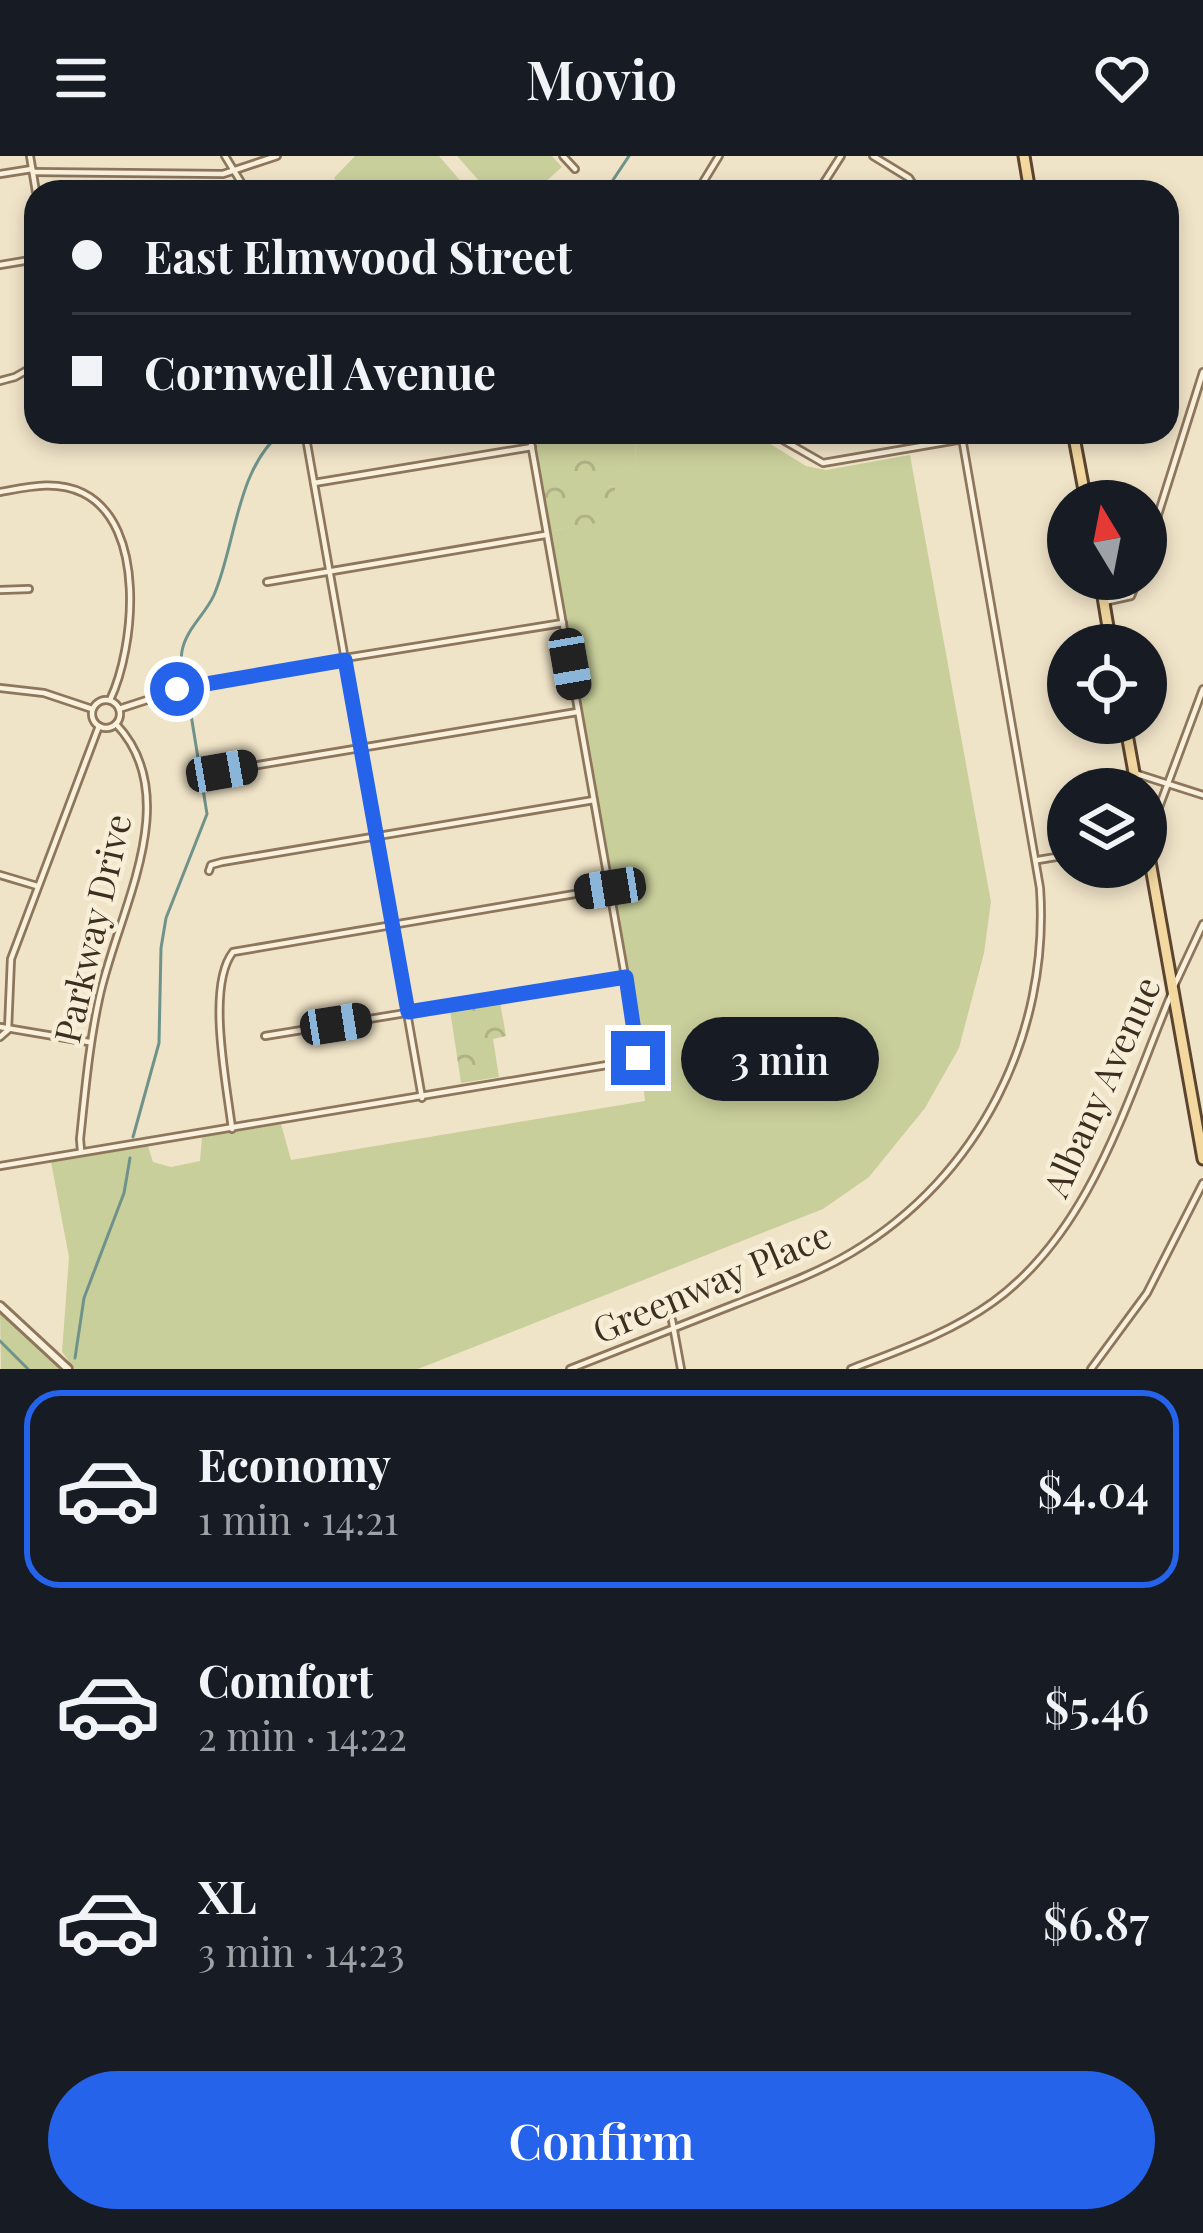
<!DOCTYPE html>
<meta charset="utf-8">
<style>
body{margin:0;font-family:"Playfair Display",serif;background:#242831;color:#f1f3f6;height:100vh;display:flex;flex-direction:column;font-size:45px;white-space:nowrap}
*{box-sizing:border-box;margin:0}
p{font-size:39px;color:#9ea1a6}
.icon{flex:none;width:66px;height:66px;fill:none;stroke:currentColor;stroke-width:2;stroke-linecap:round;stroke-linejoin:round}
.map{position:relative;height:1213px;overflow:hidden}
.side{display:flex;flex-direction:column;background:#171b24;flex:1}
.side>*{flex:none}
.guide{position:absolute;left:24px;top:24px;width:1155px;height:264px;border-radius:36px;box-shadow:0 6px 18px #0003;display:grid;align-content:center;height:264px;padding:0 48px;background:#171b24}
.needle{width:78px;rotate:350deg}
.buttons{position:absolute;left:1047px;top:324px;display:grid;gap:24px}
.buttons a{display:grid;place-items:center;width:120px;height:120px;border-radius:50%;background:#171b24;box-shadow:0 6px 18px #0003;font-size:60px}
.end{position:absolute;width:54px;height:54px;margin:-27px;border:15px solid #2563eb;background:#fff;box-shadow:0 0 0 6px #fff}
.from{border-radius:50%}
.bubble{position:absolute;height:84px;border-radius:42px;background:#171b24;box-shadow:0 6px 18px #0003;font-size:39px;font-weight:600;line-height:84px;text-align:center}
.car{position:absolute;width:36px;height:72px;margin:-36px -18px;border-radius:15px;box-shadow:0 0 9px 3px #0007;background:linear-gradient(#222 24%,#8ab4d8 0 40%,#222 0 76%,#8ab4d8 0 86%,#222 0)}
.guide b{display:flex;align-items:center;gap:42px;height:114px;font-size:45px}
.guide b+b{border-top:3px solid #363941}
.guide i{width:30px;height:30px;background:#f1f3f6}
ul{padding:21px 0 0;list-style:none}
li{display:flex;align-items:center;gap:36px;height:198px;margin:0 24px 18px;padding:0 24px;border:6px solid transparent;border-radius:36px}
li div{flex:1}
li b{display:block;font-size:45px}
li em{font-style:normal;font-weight:600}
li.active{border-color:#2563eb}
li>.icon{width:108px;height:108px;stroke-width:1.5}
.primary-button{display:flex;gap:24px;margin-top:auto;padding:24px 48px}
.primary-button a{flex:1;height:138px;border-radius:72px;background:#2563eb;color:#fff;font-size:48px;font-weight:600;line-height:138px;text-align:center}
header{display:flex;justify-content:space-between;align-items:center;height:156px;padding:0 48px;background:#171b24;font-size:54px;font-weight:600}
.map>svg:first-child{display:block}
.grass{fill:#c9cf9b}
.park{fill:url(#park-crowns)}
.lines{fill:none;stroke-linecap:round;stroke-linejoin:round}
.stream{stroke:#6f938a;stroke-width:3}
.minor-casing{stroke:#8d765c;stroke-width:10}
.tertiary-casing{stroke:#8d765c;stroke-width:12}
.primary-casing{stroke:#5b4430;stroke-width:15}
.minor{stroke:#faf1dc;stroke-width:4.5}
.tertiary{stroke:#faf1dc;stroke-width:6}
.primary{stroke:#f3d9a0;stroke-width:9}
.route{stroke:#2563eb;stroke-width:15}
.labels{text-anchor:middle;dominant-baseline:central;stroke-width:9;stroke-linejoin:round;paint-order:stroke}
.street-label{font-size:36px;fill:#3d2e20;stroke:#f7eed8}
</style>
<header><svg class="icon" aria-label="menu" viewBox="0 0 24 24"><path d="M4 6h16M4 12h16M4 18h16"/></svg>Movio<svg class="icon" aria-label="heart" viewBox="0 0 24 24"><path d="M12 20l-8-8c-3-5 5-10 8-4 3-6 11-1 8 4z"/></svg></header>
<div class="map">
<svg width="1203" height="1213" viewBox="0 0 1203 1213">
<defs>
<pattern id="park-crowns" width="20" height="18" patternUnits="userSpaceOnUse" patternTransform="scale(3)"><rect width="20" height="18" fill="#c9cf9b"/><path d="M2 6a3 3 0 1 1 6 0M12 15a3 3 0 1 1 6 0" fill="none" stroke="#aeb285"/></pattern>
</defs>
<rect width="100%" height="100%" fill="#f0e4c8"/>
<!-- grass -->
<g class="grass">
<path d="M 355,0 L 439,0 L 464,29 L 465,36 L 339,36 L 342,32 L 334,22 Z"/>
<path d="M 457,0 L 552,0 L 562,11 L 534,36 L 489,36 Z"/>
<path d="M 636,276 L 751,276 L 806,310 L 826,314 L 910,299 L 991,746 L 984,797 L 959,892 L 925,952 L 869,1021 L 823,1053 L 418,1213 L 75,1213 L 62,1196 L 69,1101 L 51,1006 L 148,990 L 153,1006 L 171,1011 L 200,1005 L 202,981 L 281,968 L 291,1004 L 645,945 L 636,863 L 548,375 L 615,363 L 615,331 L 607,330 L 607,322 L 635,307 Z"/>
<path d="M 0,1157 L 61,1213 L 1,1213 Z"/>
</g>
<!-- park -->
<g class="park">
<path d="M 529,276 L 636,276 L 635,307 L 607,323 L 607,330 L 615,331 L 615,364 L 548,375 Z"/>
<path d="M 500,846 L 506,880 L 493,883 L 499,921 L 461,927 L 450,854 Z"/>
</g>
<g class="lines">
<!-- stream -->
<g class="stream">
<path d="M 605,36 L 629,0"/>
<path d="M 185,523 C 183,514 180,505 182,495 C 186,473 205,459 214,439 C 236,388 236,313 282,276"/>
<path d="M 133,981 L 159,887 L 161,792 L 166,762 L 207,658 L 188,540"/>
<path d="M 0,1185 L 28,1213"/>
<path d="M 75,1202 L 84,1142 L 124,1037 L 130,1002"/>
</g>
<!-- minor casing -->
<g class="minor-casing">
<g id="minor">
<path d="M 30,0 L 36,36"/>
<path d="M 225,0 L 247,36"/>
<path d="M 563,0 L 575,13"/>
<path d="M 873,0 L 909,22 L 918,36"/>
<path d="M 33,16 L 223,18 L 277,0"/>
<path d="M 0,18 L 32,13"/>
<path d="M 697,36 L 719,0"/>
<path d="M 818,36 L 841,0"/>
<path d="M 0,109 L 36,103"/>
<path d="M 0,225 L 15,221 L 36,209"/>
<path d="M 305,276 L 422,942"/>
<path d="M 769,276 L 823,307 L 1004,276"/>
<path d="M 314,327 L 532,291"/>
<path d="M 0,336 C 28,331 56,324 83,337 C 147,369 135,491 110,544"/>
<path d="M 1146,397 L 1203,216"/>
<path d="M 267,426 L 545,379"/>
<path d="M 0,434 L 29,433"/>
<path d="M 1104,446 L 1131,440 L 1138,423"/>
<path d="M 345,502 L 563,467"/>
<path d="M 0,532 L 44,537 L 92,553"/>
<circle cx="106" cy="558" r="14"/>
<path d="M 119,553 L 190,530 L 345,504"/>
<path d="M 222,615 L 577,556"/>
<path d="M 1134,617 L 1203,639"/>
<path d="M 1146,669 L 1155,662 L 1203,533"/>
<path d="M 1038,704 L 1068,699"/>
<path d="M 209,715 L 211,709 L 222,706 L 594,644"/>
<path d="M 0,719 L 37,730"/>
<path d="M 1175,828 L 1203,768"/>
<path d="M 0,871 L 89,886"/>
<path d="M 265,880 L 626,821"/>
<path d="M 0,881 L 8,874 L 11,803 L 99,570"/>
<path d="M 232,973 C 227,930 206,830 233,796 L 610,732"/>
<path d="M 81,995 L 80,983 C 85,936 89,889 99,843 C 116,759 187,643 116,568"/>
<path d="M 0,1010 L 637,904 L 637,888 L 529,276"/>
<path d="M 672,1164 L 681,1213"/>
<path d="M 570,1213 C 624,1192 679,1170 733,1149 C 773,1133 814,1119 851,1097 C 979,1021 1050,879 1040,732 L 961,276"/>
<path d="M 851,1213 C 900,1194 950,1177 993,1146 C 1091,1075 1126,946 1171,839"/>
<path d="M 1091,1213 L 1147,1137 L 1203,1027"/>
</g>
</g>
<!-- tertiary casing -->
<g class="tertiary-casing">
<path id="tertiary" d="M 0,1150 L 68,1213"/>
</g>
<!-- primary casing -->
<g class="primary-casing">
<g id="primary">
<path d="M 1024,0 L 1030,36"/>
<path d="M 1073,276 L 1086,345"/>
<path d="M 1100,423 L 1111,489"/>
<path d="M 1125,567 L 1137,633"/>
<path d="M 1146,683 L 1203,1003"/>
</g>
</g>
<!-- minor -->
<use href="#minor" class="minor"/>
<!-- tertiary -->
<use href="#tertiary" class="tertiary"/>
<!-- primary -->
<use href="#primary" class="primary"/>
</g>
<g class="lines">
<!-- route -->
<path class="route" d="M 177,533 L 345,504 L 408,856 L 626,821 L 638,902"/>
</g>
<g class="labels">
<!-- street labels -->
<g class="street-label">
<text transform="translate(91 772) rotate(-77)">Parkway Drive</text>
<text transform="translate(1100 930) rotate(-66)">Albany Avenue</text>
<text transform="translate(711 1125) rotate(-23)">Greenway Place</text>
</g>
</g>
</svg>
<div class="buttons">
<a><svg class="needle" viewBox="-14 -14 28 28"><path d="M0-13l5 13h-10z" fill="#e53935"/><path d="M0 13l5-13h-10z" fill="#9ea1a6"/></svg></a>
<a><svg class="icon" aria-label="locate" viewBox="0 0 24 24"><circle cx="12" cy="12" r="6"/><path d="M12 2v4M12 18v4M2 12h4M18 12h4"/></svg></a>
<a><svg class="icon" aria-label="layers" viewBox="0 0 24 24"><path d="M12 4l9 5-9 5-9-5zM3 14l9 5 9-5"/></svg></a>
</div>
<i class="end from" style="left:177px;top:533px"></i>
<i class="end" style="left:638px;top:902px"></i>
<div class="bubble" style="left:681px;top:861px;width:198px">3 min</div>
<i class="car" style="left:570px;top:508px;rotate:170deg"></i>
<i class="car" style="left:222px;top:615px;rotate:80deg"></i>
<i class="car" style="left:610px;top:732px;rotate:261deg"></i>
<i class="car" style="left:336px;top:868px;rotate:81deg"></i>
<div class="guide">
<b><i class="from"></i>East Elmwood Street</b>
<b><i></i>Cornwell Avenue</b>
</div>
</div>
<section class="side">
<ul>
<li class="active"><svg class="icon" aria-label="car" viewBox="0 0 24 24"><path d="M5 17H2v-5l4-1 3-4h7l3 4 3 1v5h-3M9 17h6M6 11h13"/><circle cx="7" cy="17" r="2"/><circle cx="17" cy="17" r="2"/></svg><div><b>Economy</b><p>1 min · 14:21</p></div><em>$4.04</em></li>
<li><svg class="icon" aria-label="car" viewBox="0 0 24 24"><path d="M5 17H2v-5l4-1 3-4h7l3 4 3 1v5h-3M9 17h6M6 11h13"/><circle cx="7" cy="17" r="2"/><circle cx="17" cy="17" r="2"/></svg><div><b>Comfort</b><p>2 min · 14:22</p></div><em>$5.46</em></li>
<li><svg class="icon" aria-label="car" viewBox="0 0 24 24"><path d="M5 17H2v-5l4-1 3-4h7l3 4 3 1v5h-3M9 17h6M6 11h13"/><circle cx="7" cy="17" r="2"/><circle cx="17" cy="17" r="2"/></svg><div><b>XL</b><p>3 min · 14:23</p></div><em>$6.87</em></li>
</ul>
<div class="primary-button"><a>Confirm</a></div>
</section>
